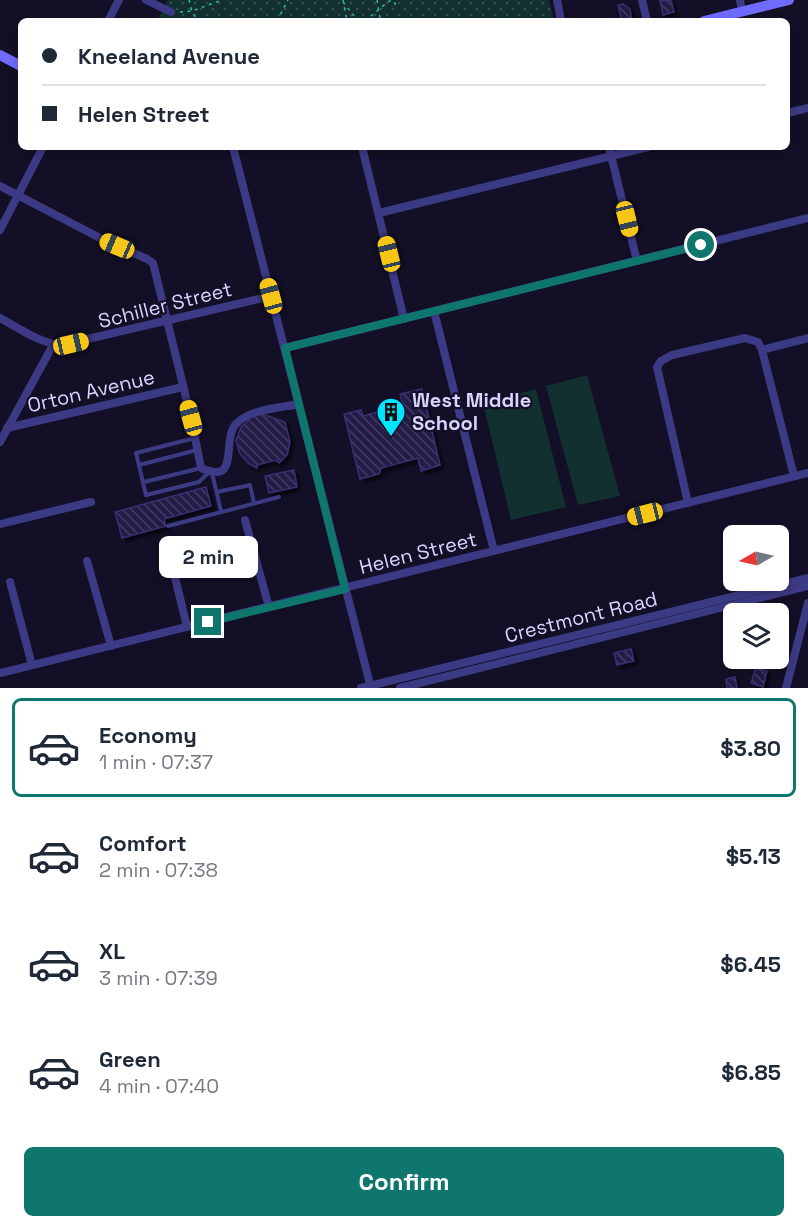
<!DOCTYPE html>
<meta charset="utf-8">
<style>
body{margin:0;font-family:"Space Grotesk",sans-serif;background:#f2f2f3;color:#1f2937;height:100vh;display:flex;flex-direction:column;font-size:22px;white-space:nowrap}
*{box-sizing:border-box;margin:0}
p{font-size:20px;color:#747a83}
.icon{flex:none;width:33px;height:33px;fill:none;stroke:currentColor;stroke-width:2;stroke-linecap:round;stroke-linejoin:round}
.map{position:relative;height:688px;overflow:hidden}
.details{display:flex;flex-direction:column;background:#fff;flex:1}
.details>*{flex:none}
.hud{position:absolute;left:18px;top:18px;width:772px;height:132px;border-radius:9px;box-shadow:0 3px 9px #0003;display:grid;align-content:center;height:132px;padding:0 24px;background:#fff}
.needle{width:39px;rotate:261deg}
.buttons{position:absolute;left:723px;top:525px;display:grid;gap:12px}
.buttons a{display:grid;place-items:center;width:66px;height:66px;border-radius:9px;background:#fff;box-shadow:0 3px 9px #0003;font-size:30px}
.end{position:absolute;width:27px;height:27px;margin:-14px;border:8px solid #0f766e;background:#fff;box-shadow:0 0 0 3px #fff}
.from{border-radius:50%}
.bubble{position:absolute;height:42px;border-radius:9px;background:#fff;box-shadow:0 3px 9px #0003;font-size:20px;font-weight:600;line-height:42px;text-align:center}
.car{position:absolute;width:18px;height:36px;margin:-18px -9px;border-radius:8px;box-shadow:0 0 4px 2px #0007;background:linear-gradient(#f5c518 24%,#345 0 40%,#f5c518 0 76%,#345 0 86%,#f5c518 0)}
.hud b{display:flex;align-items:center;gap:21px;height:57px;font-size:22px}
.hud b+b{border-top:2px solid #e0e1e3}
.hud i{width:15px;height:15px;background:#1f2937}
ul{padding:10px 0 0;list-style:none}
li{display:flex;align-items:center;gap:18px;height:99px;margin:0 12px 9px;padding:0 12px;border:3px solid transparent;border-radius:9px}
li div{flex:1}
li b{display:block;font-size:22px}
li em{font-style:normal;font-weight:600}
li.selected{border-color:#0f766e}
li>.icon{width:54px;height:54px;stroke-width:1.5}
.button{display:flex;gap:12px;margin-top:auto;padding:12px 24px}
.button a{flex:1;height:69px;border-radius:9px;background:#0f766e;color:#fff;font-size:24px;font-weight:600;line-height:69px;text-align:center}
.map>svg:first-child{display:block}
.green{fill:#12302f}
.park{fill:url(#park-dots)}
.building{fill:url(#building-back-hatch);stroke:#3b2d73;stroke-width:1.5;filter:url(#shadow)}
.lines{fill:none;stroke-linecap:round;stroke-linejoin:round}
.path{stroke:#2fb8b0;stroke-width:1.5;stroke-dasharray:3 4.5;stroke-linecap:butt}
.lane{stroke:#3d3a85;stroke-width:4}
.street{stroke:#3d3a85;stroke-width:8}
.secondary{stroke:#6f6bff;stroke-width:10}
.route{stroke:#0f766e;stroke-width:8}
.labels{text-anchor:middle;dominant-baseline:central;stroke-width:4.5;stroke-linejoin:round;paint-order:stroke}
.street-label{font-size:20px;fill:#d9d4ff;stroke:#130f26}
.poi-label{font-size:20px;font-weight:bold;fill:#d9d4ff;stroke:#130f26;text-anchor:start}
</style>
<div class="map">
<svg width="808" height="688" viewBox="0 0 808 688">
<defs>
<pattern id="park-dots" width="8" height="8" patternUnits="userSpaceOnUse" patternTransform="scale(1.5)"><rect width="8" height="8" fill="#12302f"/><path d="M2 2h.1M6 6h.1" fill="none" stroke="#344d4e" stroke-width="1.8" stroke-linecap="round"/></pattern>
<pattern id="building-back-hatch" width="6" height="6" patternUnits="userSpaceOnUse" patternTransform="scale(1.5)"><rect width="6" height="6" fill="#241b47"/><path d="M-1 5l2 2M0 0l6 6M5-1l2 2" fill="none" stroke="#433b63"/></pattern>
<filter id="shadow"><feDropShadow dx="3.5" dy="3.5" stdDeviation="1.5" flood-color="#0009"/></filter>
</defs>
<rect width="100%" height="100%" fill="#130f26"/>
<!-- green -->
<g class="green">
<path d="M 587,375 L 620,496 L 578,505 L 546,386 Z"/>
<path d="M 536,389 L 566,507 L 511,520 L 483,403 Z"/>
</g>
<!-- park -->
<path class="park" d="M 168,0 L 549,0 L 554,21 L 157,21 Z"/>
<!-- building -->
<g class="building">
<path d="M 671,0 L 674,12 L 663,15 L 660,1 Z"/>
<path d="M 623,4 L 630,9 L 632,21 L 622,21 L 618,5 Z"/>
<path d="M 422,389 L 440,465 L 421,471 L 418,458 L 381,468 L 379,474 L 360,479 L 344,414 L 361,410 L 363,416 L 403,405 L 400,394 Z"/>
<path d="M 262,414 L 285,422 L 290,442 L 287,455 L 279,463 L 276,460 L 257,465 L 257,468 L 249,464 L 240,454 L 236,441 L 241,427 L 249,420 L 248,418 Z"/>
<path d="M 294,470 L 297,487 L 269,493 L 265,476 Z"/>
<path d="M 206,487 L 211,506 L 164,519 L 166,526 L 122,538 L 115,512 Z"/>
<path d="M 631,649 L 634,661 L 617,665 L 614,653 Z"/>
<path d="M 756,668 L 767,671 L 763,687 L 751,683 Z"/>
<path d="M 735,677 L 737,688 L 727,688 L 726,679 Z"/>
</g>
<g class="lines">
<!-- path -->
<g class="path">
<path d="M 189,0 L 192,11 L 197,21"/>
<path d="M 343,0 L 347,21"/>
<path d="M 377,0 L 380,18"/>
<path d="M 343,2 L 358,21"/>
<path d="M 180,12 L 192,11 L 222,0"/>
<path d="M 277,21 L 288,0"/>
<path d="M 365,21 L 389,1 L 394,1 L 397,9"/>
</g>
<!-- lane -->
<g class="lane">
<path d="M 195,438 L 136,453 L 146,495 L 199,482 L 209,472"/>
<path d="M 139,465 L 197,450"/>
<path d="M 212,473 L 221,511"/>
<path d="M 144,482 L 201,468"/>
<path d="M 217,492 L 250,485 L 254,503"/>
<path d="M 168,526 L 279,497"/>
</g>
<!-- street -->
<g class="street">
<path d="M 146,0 L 171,12"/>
<path d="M 557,0 L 561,21"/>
<path d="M 642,0 L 647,21"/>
<path d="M 740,0 L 742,12"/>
<path d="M 108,21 L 119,0"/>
<path d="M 788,113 L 808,108"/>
<path d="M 233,147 L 371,688"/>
<path d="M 362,147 L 404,319"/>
<path d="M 609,147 L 637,261"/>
<path d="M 0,186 L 102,239 L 147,259 L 153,263 L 191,418 L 201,468 C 241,486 221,440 236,424 C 250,409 279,408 299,404"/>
<path d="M 379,213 L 648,147"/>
<path d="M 0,230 L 43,147"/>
<path d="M 434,311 L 494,551"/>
<path d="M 0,318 C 19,328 40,344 62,345 L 271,296"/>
<path d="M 285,348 L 808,218"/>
<path d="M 762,350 L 808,338"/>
<path d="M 7,428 L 183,387"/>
<path d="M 0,442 L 53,345"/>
<path d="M 688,503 L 657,367 L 661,361 L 672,355 L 745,338 L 758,342 L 762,350 L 794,476"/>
<path d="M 245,520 L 269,607"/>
<path d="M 0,524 L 91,502"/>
<path d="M 167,544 L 187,627"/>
<path d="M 87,561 L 111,646"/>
<path d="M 10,582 L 32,665"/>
<path d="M 0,673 L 808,473"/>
<path d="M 361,688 L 808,578"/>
<path d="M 400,688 L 808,586"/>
<path d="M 786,688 L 808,603"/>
</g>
<!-- secondary -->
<g class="secondary">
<path d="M 704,21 L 789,0"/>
<path d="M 0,55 L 21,66"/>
</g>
</g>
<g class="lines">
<!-- route -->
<path class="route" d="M 208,622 L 345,589 L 285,348 L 701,245"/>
</g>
<!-- icons -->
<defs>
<g id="building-pin" transform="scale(1.5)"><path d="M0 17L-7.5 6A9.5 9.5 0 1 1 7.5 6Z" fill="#00e5ff" stroke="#130f26"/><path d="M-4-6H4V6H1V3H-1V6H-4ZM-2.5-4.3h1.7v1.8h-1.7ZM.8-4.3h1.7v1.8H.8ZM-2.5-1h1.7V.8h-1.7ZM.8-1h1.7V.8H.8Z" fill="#111"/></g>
</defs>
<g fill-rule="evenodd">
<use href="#building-pin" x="391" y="412"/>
</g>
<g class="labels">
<!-- street labels -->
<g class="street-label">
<text transform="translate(165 305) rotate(-14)">Schiller Street</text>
<text transform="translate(91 391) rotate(-13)">Orton Avenue</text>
<text transform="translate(418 553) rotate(-14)">Helen Street</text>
<text transform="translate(581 617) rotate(-14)">Crestmont Road</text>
</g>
<!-- poi labels -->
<g class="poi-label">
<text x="412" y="400">West Middle<tspan x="412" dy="23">School</tspan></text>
</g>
</g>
</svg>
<div class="buttons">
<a><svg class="needle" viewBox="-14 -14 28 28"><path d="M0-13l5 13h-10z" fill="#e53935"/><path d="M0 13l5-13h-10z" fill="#747a83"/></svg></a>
<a><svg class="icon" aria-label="layers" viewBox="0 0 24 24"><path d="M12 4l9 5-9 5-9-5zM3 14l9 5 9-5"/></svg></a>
</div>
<i class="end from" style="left:701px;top:245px"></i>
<i class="end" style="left:208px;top:622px"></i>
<div class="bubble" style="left:159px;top:536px;width:99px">2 min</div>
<i class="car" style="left:627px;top:219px;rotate:166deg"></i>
<i class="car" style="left:117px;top:246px;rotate:293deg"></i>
<i class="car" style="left:389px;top:254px;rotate:346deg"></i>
<i class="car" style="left:271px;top:296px;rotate:345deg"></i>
<i class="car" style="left:71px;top:344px;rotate:77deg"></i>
<i class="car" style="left:191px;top:418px;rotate:345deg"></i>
<i class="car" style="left:645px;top:514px;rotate:256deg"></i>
<div class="hud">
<b><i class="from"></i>Kneeland Avenue</b>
<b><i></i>Helen Street</b>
</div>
</div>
<section class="details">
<ul>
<li class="selected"><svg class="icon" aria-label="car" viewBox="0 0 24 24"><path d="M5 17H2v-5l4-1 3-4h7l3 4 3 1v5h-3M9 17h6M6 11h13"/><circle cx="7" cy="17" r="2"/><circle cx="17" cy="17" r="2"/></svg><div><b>Economy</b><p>1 min · 07:37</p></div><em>$3.80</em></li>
<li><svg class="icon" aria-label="car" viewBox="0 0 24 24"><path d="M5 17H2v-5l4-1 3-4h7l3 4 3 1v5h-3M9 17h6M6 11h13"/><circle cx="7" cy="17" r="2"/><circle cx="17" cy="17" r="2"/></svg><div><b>Comfort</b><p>2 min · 07:38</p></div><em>$5.13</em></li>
<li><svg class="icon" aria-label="car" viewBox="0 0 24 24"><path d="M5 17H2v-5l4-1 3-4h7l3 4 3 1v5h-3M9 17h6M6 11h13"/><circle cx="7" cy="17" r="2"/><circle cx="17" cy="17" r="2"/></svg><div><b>XL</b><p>3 min · 07:39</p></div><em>$6.45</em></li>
<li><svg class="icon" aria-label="car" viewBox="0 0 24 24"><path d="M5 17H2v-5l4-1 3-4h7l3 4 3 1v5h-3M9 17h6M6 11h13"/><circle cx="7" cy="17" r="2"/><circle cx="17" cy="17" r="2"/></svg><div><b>Green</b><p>4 min · 07:40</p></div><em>$6.85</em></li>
</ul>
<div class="button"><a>Confirm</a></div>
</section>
